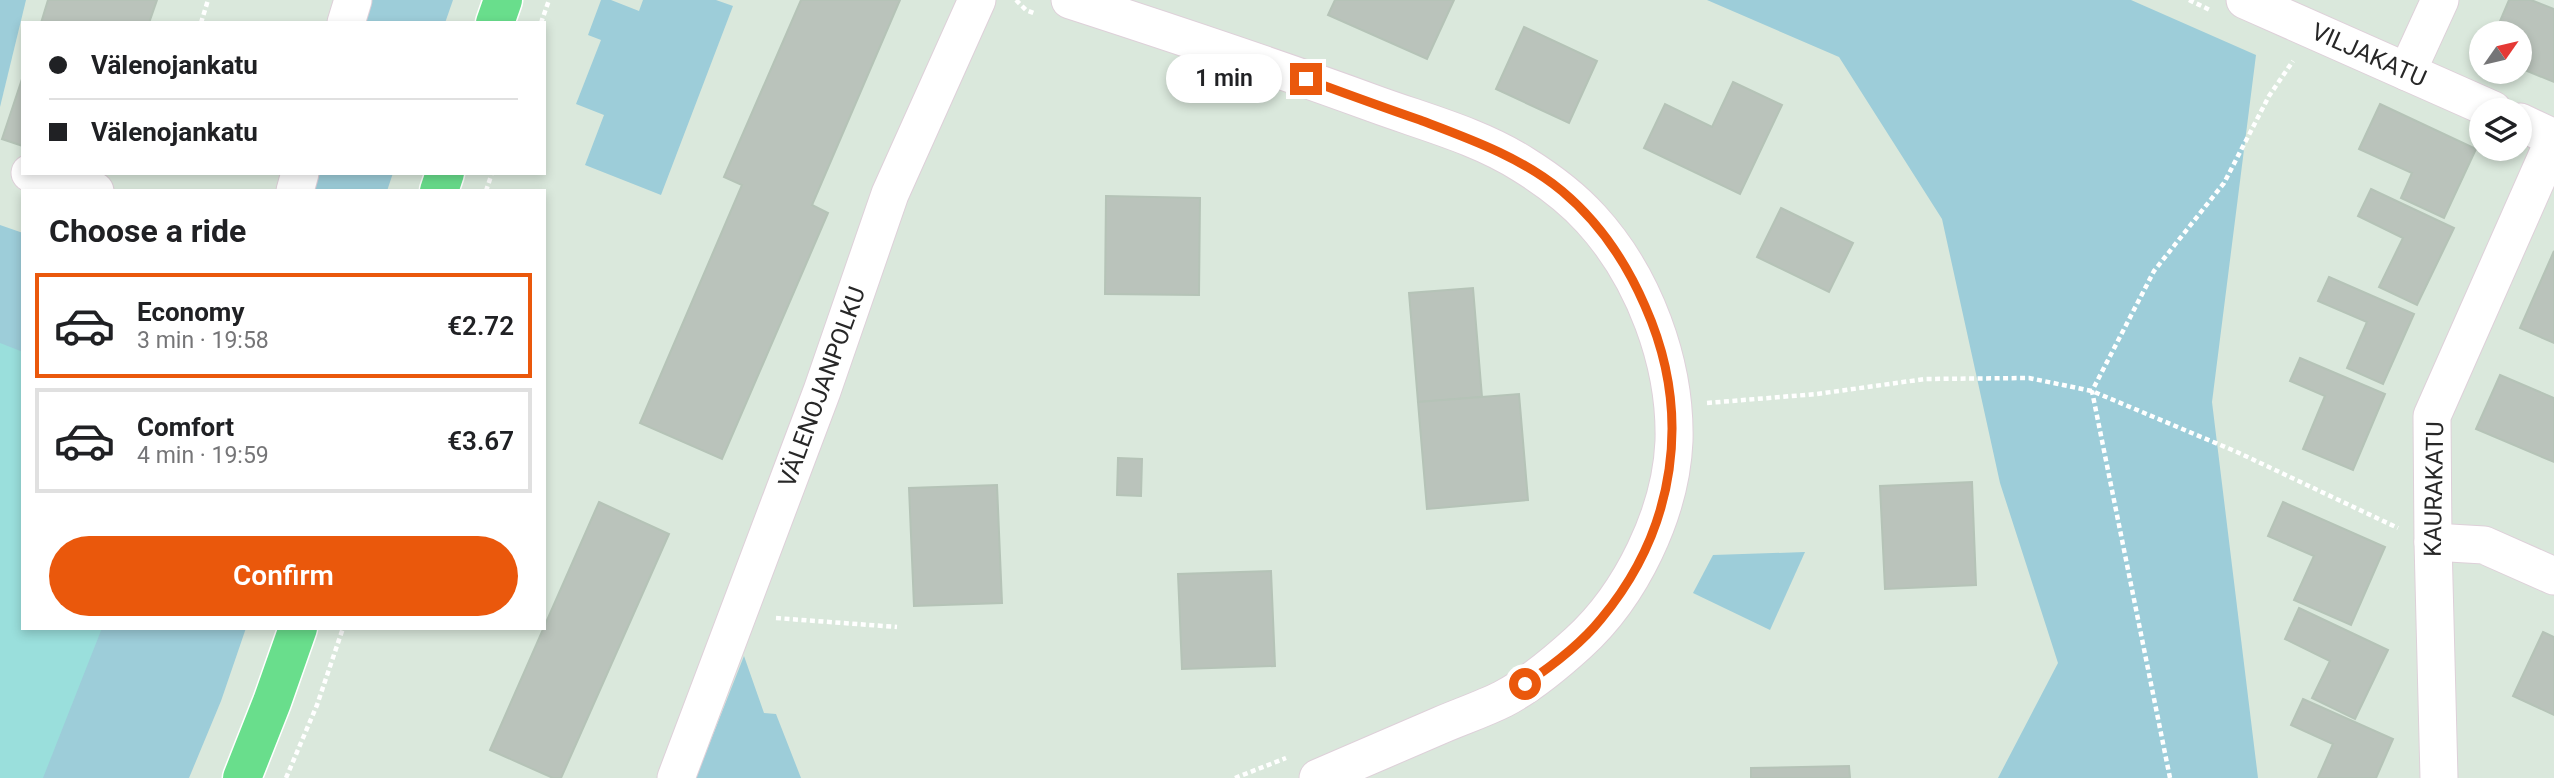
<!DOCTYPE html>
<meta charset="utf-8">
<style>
body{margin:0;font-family:Roboto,sans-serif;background:#f2f2f2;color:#202124;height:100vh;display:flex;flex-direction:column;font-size:26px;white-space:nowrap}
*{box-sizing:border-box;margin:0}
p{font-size:23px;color:#757577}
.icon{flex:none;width:38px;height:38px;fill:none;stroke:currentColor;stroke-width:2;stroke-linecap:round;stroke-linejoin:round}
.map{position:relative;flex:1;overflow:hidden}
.drawer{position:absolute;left:21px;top:189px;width:525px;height:441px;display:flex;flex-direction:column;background:#fff;border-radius:0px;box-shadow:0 4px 10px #0003}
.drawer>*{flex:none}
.hud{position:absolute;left:21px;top:21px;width:525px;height:154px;border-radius:0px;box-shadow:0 4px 10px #0003;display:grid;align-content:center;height:154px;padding:0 28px;background:#fff}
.needle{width:46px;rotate:56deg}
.controls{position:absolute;left:2469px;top:21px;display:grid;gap:14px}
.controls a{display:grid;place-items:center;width:63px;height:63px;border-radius:50%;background:#fff;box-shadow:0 4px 10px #0003;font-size:35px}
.end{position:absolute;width:32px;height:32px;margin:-16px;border:9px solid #ea580c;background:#fff;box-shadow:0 0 0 4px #fff}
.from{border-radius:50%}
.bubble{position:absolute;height:49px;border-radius:24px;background:#fff;box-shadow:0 4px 10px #0003;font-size:23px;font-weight:600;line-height:49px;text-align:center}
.hud b{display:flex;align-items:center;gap:24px;height:66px;font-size:26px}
.hud b+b{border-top:2px solid #e0e0e0}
.hud i{width:18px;height:18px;background:#202124}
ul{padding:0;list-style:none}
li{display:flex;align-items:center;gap:21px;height:105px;margin:0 14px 10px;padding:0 14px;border:4px solid #e0e0e0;border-radius:0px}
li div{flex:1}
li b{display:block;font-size:26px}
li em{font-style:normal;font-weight:600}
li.selected{border-color:#ea580c}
li>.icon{width:63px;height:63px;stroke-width:1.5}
h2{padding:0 28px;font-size:32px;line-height:84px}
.button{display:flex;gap:14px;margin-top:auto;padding:14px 28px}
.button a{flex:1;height:80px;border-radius:42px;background:#ea580c;color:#fff;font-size:28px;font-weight:600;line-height:80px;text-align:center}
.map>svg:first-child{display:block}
.green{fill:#9dcdd9}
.pitch{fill:#9adfdc}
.building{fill:#bac3bb;stroke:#b5c3b7;stroke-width:2}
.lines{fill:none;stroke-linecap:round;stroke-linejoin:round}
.minor-casing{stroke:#ded0d9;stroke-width:39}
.major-casing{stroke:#fff;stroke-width:41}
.path{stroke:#fff;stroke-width:4.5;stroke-dasharray:5 3.5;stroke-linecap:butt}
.minor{stroke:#fff;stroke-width:37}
.major{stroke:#69de8c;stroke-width:38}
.route{stroke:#ea580c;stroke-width:9}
.labels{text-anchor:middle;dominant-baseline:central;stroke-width:7;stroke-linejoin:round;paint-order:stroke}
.street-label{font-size:24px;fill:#272727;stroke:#fff}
</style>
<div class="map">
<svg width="2554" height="778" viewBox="0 0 2554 778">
<rect width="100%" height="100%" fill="#dae8dc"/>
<!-- green -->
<g class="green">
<path d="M 0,0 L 26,0 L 0,107 Z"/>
<path d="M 369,0 L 453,0 L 445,23 L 362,23 Z"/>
<path d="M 601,0 L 611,0 L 639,11 L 643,0 L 716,0 L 733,6 L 661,195 L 585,165 L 604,115 L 576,104 L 601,40 L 588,35 Z"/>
<path d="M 1707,0 L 2131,0 L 2256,55 L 2212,402 L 2258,778 L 1998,778 L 2058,663 L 2000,483 L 1942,219 L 1839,57 Z"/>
<path d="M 312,173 L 393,173 L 387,191 L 306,191 Z"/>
<path d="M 0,225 L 23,233 L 23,628 L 246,628 L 221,701 L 189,778 L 0,778 Z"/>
<path d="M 1805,552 L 1770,630 L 1693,593 L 1713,555 Z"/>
<path d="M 744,656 L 764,713 L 776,714 L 801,778 L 696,778 Z"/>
</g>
<!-- pitch -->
<path class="pitch" d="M 0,343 L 23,352 L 23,628 L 102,628 L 43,778 L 0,778 Z"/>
<!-- building -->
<g class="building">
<path d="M 48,0 L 157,0 L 149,23 L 41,23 Z"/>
<path d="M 801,0 L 900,0 L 812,205 L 828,213 L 722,459 L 640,423 L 742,185 L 724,177 Z"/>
<path d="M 1335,0 L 1454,0 L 1427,59 L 1328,15 Z"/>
<path d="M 2509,0 L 2531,0 L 2554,9 L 2554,82 L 2520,68 L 2520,33 L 2495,33 Z"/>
<path d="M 1524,27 L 1597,61 L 1569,123 L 1496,89 Z"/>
<path d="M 23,76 L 23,146 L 2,139 Z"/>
<path d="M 1733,82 L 1782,105 L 1740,194 L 1644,148 L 1665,104 L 1712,127 Z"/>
<path d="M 2380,104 L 2476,149 L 2444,218 L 2401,198 L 2412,173 L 2359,149 Z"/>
<path d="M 2371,189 L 2454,228 L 2417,305 L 2379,287 L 2403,238 L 2358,216 Z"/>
<path d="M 1106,196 L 1200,198 L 1199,295 L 1105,294 Z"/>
<path d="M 1781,208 L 1853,243 L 1829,292 L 1757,257 Z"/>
<path d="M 2554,251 L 2554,343 L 2520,328 Z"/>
<path d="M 2329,277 L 2414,314 L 2383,384 L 2347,368 L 2367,322 L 2318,301 Z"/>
<path d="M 1473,288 L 1482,397 L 1418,402 L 1409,293 Z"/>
<path d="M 2300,358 L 2385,394 L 2353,470 L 2303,449 L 2325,396 L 2290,381 Z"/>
<path d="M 2500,375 L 2554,398 L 2554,462 L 2476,429 Z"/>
<path d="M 1519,394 L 1528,500 L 1427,509 L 1418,402 Z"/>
<path d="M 1118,458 L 1142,459 L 1141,496 L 1117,495 Z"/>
<path d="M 1972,482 L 1976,585 L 1885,589 L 1880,486 Z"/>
<path d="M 997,485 L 1002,603 L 914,606 L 909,488 Z"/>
<path d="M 599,502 L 669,534 L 561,778 L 553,778 L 490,750 Z"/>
<path d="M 2283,502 L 2385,547 L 2351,625 L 2294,600 L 2314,556 L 2268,536 Z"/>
<path d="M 1271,571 L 1275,666 L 1182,669 L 1178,574 Z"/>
<path d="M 2299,608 L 2388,650 L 2355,719 L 2312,698 L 2330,661 L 2285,639 Z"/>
<path d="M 2543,632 L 2554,637 L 2554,715 L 2513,696 Z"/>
<path d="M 2303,699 L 2393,739 L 2376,778 L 2318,778 L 2333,744 L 2291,725 Z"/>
<path d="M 1849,766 L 1850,778 L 1751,778 L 1751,768 Z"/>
</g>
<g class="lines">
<!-- minor casing -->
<g class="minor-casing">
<g id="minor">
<path d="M 1070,0 C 1172,33 1274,67 1375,104 C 1424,122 1479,136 1524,165 C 1548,180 1572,198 1591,219 C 1644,277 1676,363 1674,441 C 1671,513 1631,595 1578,643 C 1556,663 1530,685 1503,699 C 1483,709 1462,716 1441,725 C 1400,743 1359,760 1318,778"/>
<path d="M 2245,0 L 2493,110"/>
<path d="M 346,23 L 353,0"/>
<path d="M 2407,72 L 2440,0"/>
<path d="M 2520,122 L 2554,138"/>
<path d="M 30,173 L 95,191"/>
<path d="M 295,191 L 300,173"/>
<path d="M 2433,542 L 2484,545 L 2554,576"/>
<path d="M 676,778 L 822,391 L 890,194 L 977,0"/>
<path d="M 2439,778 L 2433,542 L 2432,416 L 2554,140"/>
</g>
</g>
<!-- major casing -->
<g class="major-casing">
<g id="major">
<path d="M 495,23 L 503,0"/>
<path d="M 439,191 L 445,173"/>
<path d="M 242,778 L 272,702 L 298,628"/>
</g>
</g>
<!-- path -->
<g class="path">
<path d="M 1016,0 L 1026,10 L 1036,14"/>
<path d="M 2189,0 L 2210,10"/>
<path d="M 201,23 L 208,0"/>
<path d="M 541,23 L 549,0"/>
<path d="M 486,191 L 492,173"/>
<path d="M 1707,403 L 1817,394 L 1925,379 L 2029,378 L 2092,391 L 2237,452 L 2398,528"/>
<path d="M 776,618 L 897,627"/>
<path d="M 286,778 L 317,705 L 343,628"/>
<path d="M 1235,778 L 1286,758"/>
<path d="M 2170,778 L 2092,391 L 2154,271 L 2224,183 L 2269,96 L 2293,61"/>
</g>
<!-- minor -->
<use href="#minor" class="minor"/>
<!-- major -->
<use href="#major" class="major"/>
</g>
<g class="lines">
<!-- route -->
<path class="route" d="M 1306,79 C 1344,93 1382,107 1420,120 C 1470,139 1521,157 1562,191 C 1599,222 1626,262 1645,306 C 1693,414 1676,529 1601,619 C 1580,645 1552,666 1525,684"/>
</g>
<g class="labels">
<!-- street labels -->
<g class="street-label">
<text transform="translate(2369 55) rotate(24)">VILJAKATU</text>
<text transform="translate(822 387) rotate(-70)">VÄLENOJANPOLKU</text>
<text transform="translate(2434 489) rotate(-89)">KAURAKATU</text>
</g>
</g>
</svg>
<div class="controls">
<a><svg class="needle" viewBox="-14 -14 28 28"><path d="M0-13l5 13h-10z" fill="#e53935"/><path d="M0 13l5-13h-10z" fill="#757577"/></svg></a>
<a><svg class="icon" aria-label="layers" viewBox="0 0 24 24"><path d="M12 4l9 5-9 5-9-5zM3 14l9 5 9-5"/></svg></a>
</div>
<i class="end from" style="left:1525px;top:684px"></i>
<i class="end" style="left:1306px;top:79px"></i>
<div class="bubble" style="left:1166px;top:54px;width:116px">1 min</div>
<div class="hud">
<b><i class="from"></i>Välenojankatu</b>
<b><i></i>Välenojankatu</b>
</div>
<section class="drawer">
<h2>Choose a ride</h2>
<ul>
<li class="selected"><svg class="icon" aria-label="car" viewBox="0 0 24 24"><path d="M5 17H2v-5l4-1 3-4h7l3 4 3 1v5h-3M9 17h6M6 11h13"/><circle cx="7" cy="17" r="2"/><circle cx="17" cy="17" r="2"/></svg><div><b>Economy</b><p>3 min · 19:58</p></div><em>€2.72</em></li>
<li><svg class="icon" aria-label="car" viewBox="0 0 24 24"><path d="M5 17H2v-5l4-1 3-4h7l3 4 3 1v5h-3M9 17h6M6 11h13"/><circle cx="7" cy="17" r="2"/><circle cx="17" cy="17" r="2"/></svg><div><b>Comfort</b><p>4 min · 19:59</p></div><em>€3.67</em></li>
</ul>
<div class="button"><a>Confirm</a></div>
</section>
</div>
